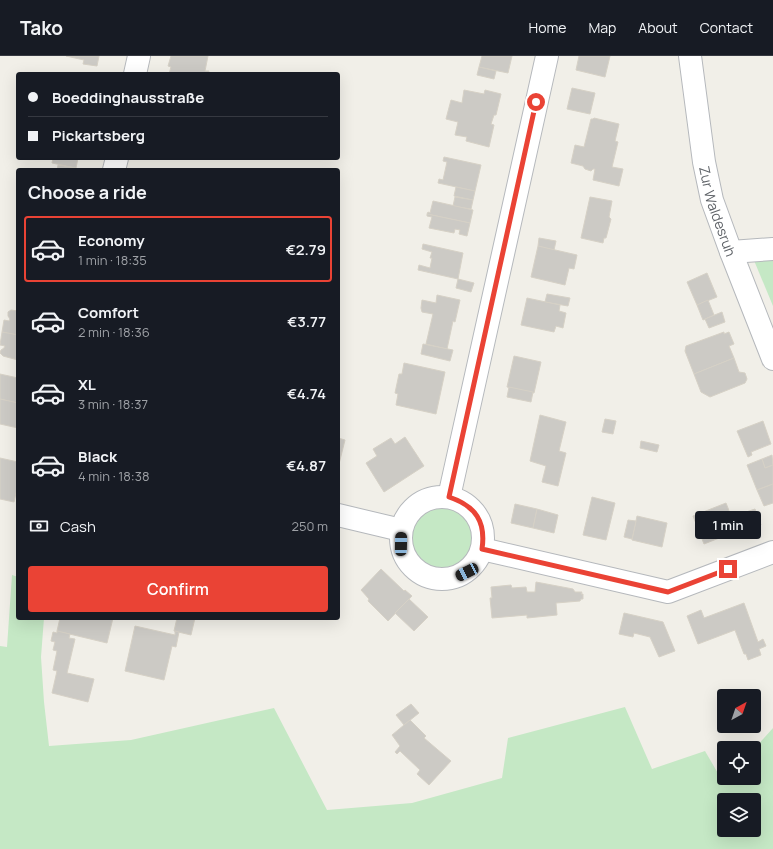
<!DOCTYPE html>
<meta charset="utf-8">
<style>
body{margin:0;font-family:Manrope,sans-serif;background:#242831;color:#f1f3f6;height:100vh;display:flex;flex-direction:column;font-size:15px;white-space:nowrap}
*{box-sizing:border-box;margin:0}
p{font-size:13px;color:#9ea1a6}
.icon{flex:none;width:22px;height:22px;fill:none;stroke:currentColor;stroke-width:2;stroke-linecap:round;stroke-linejoin:round}
.map{position:relative;flex:1;overflow:hidden}
.side{position:absolute;left:16px;top:112px;width:324px;height:452px;display:flex;flex-direction:column;background:#171b24;border-radius:4px;box-shadow:0 4px 16px #0002}
.side>*{flex:none}
.top-card{position:absolute;left:16px;top:16px;width:324px;height:88px;border-radius:4px;box-shadow:0 4px 16px #0002;display:grid;align-content:center;height:88px;padding:0 12px;background:#171b24}
.needle{width:26px;rotate:40deg}
.fabs{position:absolute;left:717px;top:633px;display:grid;gap:8px}
.fabs a{display:grid;place-items:center;width:44px;height:44px;border-radius:4px;background:#171b24;box-shadow:0 4px 16px #0002;font-size:20px}
.end{position:absolute;width:18px;height:18px;margin:-9px;border:5px solid #ea4335;background:#fff;box-shadow:0 0 0 2px #fff}
.from{border-radius:50%}
.bubble{position:absolute;height:28px;border-radius:4px;background:#171b24;box-shadow:0 4px 16px #0002;font-size:13px;font-weight:600;line-height:28px;text-align:center}
.car{position:absolute;width:12px;height:24px;margin:-12px -6px;border-radius:5px;box-shadow:0 0 3px 1px #0007;background:linear-gradient(#222 24%,#8ab4d8 0 40%,#222 0 76%,#8ab4d8 0 86%,#222 0)}
.top-card b{display:flex;align-items:center;gap:14px;height:38px;font-size:15px}
.top-card b+b{border-top:1px solid #363941}
.top-card i{width:10px;height:10px;background:#f1f3f6}
ul{padding:0;list-style:none}
li{display:flex;align-items:center;gap:12px;height:66px;margin:0 8px 6px;padding:0 4px;border:2px solid transparent;border-radius:4px}
li div{flex:1}
li b{display:block;font-size:15px}
li em{font-style:normal;font-weight:600}
li.on{border-color:#ea4335}
li>.icon{width:36px;height:36px;stroke-width:1.5}
h2{padding:0 12px;font-size:18px;line-height:48px}
.pay{display:flex;align-items:center;gap:10px;height:44px;padding:0 12px;font-size:15px}
.pay p{margin-inline-start:auto}
.action{display:flex;gap:8px;margin-top:auto;padding:8px 12px}
.action a{flex:1;height:46px;border-radius:4px;background:#ea4335;color:#fff;font-size:16px;font-weight:600;line-height:46px;text-align:center}
header{display:flex;align-items:center;gap:24px;box-sizing:border-box;height:56px;padding:0 20px;background:#171b24;border-bottom:1px solid #363941}
header strong{font-size:19px}
nav{display:flex;gap:22px;margin-inline-start:auto;font-size:14px}
.map>svg:first-child{display:block}
.green{fill:#c5e8c5;fill-rule:evenodd}
.building{fill:#cccac5;stroke:#d6d1c6}
.lines{fill:none;stroke-linecap:round;stroke-linejoin:round}
.minor-casing{stroke:#b5b8bc;stroke-width:24}
.minor{stroke:#fff;stroke-width:22}
.route{stroke:#ea4335;stroke-width:5}
.labels{text-anchor:middle;dominant-baseline:central;stroke-width:3;stroke-linejoin:round;paint-order:stroke}
.street-label{font-size:14px;fill:#5f6368;stroke:#fff}
</style>
<header>
<strong>Tako</strong>
<nav><a>Home</a><a>Map</a><a>About</a><a>Contact</a></nav>
</header>
<div class="map">
<svg width="773" height="793" viewBox="0 0 773 793">
<rect width="100%" height="100%" fill="#f1efe8"/>
<!-- green -->
<g class="green">
<path d="M 773,198 L 773,250 L 753,202 Z"/>
<circle cx="442" cy="482" r="32"/>
<path d="M 12,519 L 18,521 L 18,562 L 44,562 L 41,601 L 44,646 L 49,690 L 131,684 L 274,652 L 327,754 L 412,747 L 502,722 L 508,682 L 625,651 L 652,713 L 705,695 L 723,726 L 726,722 L 754,722 L 754,693 L 773,672 L 773,793 L 0,793 L 0,590 L 7,591 ZM 724,744 L 754,744 L 754,774 L 724,774 Z"/>
</g>
<!-- building -->
<g class="building">
<path d="M 66,0 L 99,0 L 97,10 L 83,8 L 84,4 Z"/>
<path d="M 171,0 L 208,0 L 205,15 L 209,15 L 208,18 L 169,18 L 171,11 L 168,10 Z"/>
<path d="M 482,0 L 512,0 L 508,17 L 479,11 Z"/>
<path d="M 579,0 L 610,0 L 605,21 L 576,14 Z"/>
<path d="M 479,11 L 496,15 L 494,23 L 477,19 Z"/>
<path d="M 572,32 L 595,37 L 590,58 L 567,53 Z"/>
<path d="M 464,34 L 484,38 L 485,34 L 501,38 L 496,59 L 494,59 L 491,68 L 494,69 L 489,91 L 466,85 L 467,81 L 455,79 L 458,66 L 446,63 L 451,44 L 462,47 Z"/>
<path d="M 594,62 L 619,68 L 615,85 L 618,86 L 612,111 L 623,113 L 619,130 L 593,124 L 595,113 L 593,113 L 591,115 L 585,113 L 583,110 L 571,107 L 575,89 L 584,91 L 591,63 L 593,63 Z"/>
<path d="M 444,101 L 481,109 L 475,135 L 438,127 L 439,123 L 443,124 L 447,106 L 443,105 Z"/>
<path d="M 53,102 L 78,102 L 76,112 L 52,107 Z"/>
<path d="M 58,109 L 76,112 L 77,114 L 57,114 Z"/>
<path d="M 456,131 L 475,135 L 473,144 L 454,140 Z"/>
<path d="M 455,141 L 473,144 L 471,153 L 453,150 Z"/>
<path d="M 590,141 L 612,145 L 609,161 L 611,163 L 606,182 L 604,182 L 603,187 L 581,182 Z"/>
<path d="M 433,145 L 473,154 L 470,167 L 427,158 L 428,156 L 430,157 Z"/>
<path d="M 427,158 L 470,167 L 467,180 L 459,178 L 460,174 L 455,173 L 454,177 L 429,172 L 432,161 L 427,160 Z"/>
<path d="M 539,182 L 556,185 L 554,194 L 538,190 Z"/>
<path d="M 423,188 L 463,197 L 458,223 L 418,214 L 419,209 L 430,212 L 432,202 L 430,202 L 432,196 L 422,193 Z"/>
<path d="M 538,190 L 577,199 L 574,213 L 569,212 L 565,229 L 531,221 Z"/>
<path d="M 707,217 L 717,241 L 697,249 L 687,226 Z"/>
<path d="M 458,223 L 474,227 L 471,236 L 456,232 Z"/>
<path d="M 547,238 L 570,242 L 568,250 L 545,246 Z"/>
<path d="M 437,239 L 460,244 L 455,266 L 453,265 L 447,293 L 426,288 L 433,258 L 422,256 L 421,252 L 422,244 L 436,247 Z"/>
<path d="M 527,242 L 560,249 L 559,255 L 566,257 L 563,272 L 556,270 L 554,276 L 521,269 Z"/>
<path d="M 708,244 L 714,259 L 703,264 L 697,249 Z"/>
<path d="M 11,254 L 18,255 L 18,279 L 2,276 L 4,264 L 9,265 L 10,263 L 8,260 L 8,256 Z"/>
<path d="M 722,256 L 725,266 L 709,272 L 705,263 Z"/>
<path d="M 2,276 L 18,279 L 18,304 L 3,300 L 0,297 L 1,294 L 4,292 L 5,290 L 0,289 Z"/>
<path d="M 724,276 L 724,278 L 729,276 L 734,288 L 729,290 L 734,302 L 694,318 L 685,295 L 686,290 Z"/>
<path d="M 423,288 L 453,294 L 450,305 L 421,298 Z"/>
<path d="M 514,300 L 541,306 L 534,337 L 507,331 Z"/>
<path d="M 734,302 L 739,316 L 745,317 L 747,323 L 745,327 L 710,341 L 701,336 L 694,318 Z"/>
<path d="M 404,307 L 445,316 L 436,358 L 396,349 L 398,338 L 395,337 L 399,318 L 402,318 Z"/>
<path d="M 0,318 L 18,322 L 18,347 L 0,343 Z"/>
<path d="M 509,331 L 533,336 L 531,346 L 507,341 Z"/>
<path d="M 0,343 L 18,347 L 18,372 L 0,368 Z"/>
<path d="M 540,359 L 566,366 L 559,395 L 566,397 L 558,430 L 542,426 L 546,410 L 530,405 Z"/>
<path d="M 605,363 L 616,365 L 613,378 L 602,376 Z"/>
<path d="M 763,365 L 771,388 L 751,396 L 752,399 L 748,401 L 737,375 Z"/>
<path d="M 405,381 L 424,410 L 384,436 L 366,407 L 377,400 L 373,393 L 391,382 L 395,388 Z"/>
<path d="M 338,382 L 345,384 L 338,412 Z"/>
<path d="M 641,385 L 659,389 L 657,396 L 640,392 Z"/>
<path d="M 772,399 L 773,409 L 765,412 L 762,403 Z"/>
<path d="M 0,402 L 18,406 L 18,428 L 14,446 L 0,443 Z"/>
<path d="M 762,403 L 765,412 L 773,409 L 773,428 L 757,434 L 747,409 Z"/>
<path d="M 773,428 L 773,447 L 764,450 L 757,434 Z"/>
<path d="M 592,441 L 615,447 L 606,484 L 583,479 Z"/>
<path d="M 726,447 L 737,475 L 704,488 L 693,460 Z"/>
<path d="M 515,448 L 537,453 L 533,472 L 511,467 Z"/>
<path d="M 537,453 L 558,459 L 554,477 L 533,472 Z"/>
<path d="M 755,453 L 761,469 L 753,473 L 746,456 Z"/>
<path d="M 637,460 L 667,467 L 662,491 L 632,484 Z"/>
<path d="M 628,464 L 636,465 L 632,483 L 624,481 Z"/>
<path d="M 381,513 L 404,535 L 405,534 L 412,540 L 388,565 L 368,545 L 369,543 L 361,534 Z"/>
<path d="M 536,526 L 573,533 L 575,536 L 582,536 L 581,538 L 583,538 L 583,543 L 581,543 L 580,545 L 556,547 L 557,559 L 527,562 L 527,559 L 492,562 L 490,542 L 492,542 L 491,531 L 511,529 L 512,532 L 526,531 L 527,536 L 535,536 Z"/>
<path d="M 409,543 L 428,561 L 414,575 L 395,557 Z"/>
<path d="M 744,547 L 758,586 L 763,583 L 766,590 L 759,593 L 761,599 L 748,604 L 746,598 L 744,598 L 735,574 L 698,588 L 687,560 L 701,554 L 704,562 Z"/>
<path d="M 624,557 L 663,566 L 675,595 L 659,601 L 650,581 L 634,577 L 633,581 L 619,578 Z"/>
<path d="M 60,562 L 113,562 L 107,587 L 57,575 Z"/>
<path d="M 177,562 L 195,562 L 191,579 L 174,575 Z"/>
<path d="M 135,570 L 175,579 L 175,575 L 179,576 L 176,591 L 172,590 L 164,624 L 125,615 Z"/>
<path d="M 57,575 L 70,578 L 69,582 L 75,583 L 67,617 L 94,623 L 88,646 L 52,637 L 57,615 L 53,614 L 57,595 L 53,594 L 55,586 L 51,585 L 53,576 L 57,577 Z"/>
<path d="M 411,648 L 419,657 L 404,669 L 396,659 Z"/>
<path d="M 410,664 L 426,680 L 424,682 L 451,705 L 429,729 L 417,718 L 420,714 L 400,695 L 397,698 L 395,696 L 400,690 L 392,679 Z"/>
</g>
<g class="lines">
<!-- minor casing -->
<g class="minor-casing">
<g id="minor">
<path id="s1" d="M 690,0 L 704,106 L 712,144 L 731,196 L 773,303"/>
<path d="M 135,18 L 139,0"/>
<path d="M 114,114 L 117,102"/>
<path d="M 731,196 L 773,193"/>
<circle cx="442" cy="482" r="41"/>
<path d="M 449,441 L 547,0"/>
<path d="M 338,459 L 401,474"/>
<path d="M 482,493 L 668,536 L 773,496"/>
</g>
</g>
<!-- minor -->
<use href="#minor" class="minor"/>
</g>
<g class="lines">
<!-- route -->
<path class="route" d="M 536,46 L 449,441 C 476,450 486,466 482,493 L 668,536 L 728,513"/>
</g>
<g class="labels">
<!-- street labels -->
<g class="street-label">
<text stroke="none"><textPath href="#s1" startOffset="158">Zur Waldesruh</textPath></text>
</g>
</g>
</svg>
<div class="fabs">
<a><svg class="needle" viewBox="-14 -14 28 28"><path d="M0-13l5 13h-10z" fill="#e53935"/><path d="M0 13l5-13h-10z" fill="#9ea1a6"/></svg></a>
<a><svg class="icon" aria-label="locate" viewBox="0 0 24 24"><circle cx="12" cy="12" r="6"/><path d="M12 2v4M12 18v4M2 12h4M18 12h4"/></svg></a>
<a><svg class="icon" aria-label="layers" viewBox="0 0 24 24"><path d="M12 4l9 5-9 5-9-5zM3 14l9 5 9-5"/></svg></a>
</div>
<i class="end from" style="left:536px;top:46px"></i>
<i class="end" style="left:728px;top:513px"></i>
<div class="bubble" style="left:695px;top:455px;width:66px">1 min</div>
<i class="car" style="left:401px;top:488px;rotate:1deg"></i>
<i class="car" style="left:467px;top:516px;rotate:244deg"></i>
<div class="top-card">
<b><i class="from"></i>Boeddinghausstraße</b>
<b><i></i>Pickartsberg</b>
</div>
<section class="side">
<h2>Choose a ride</h2>
<ul>
<li class="on"><svg class="icon" aria-label="car" viewBox="0 0 24 24"><path d="M5 17H2v-5l4-1 3-4h7l3 4 3 1v5h-3M9 17h6M6 11h13"/><circle cx="7" cy="17" r="2"/><circle cx="17" cy="17" r="2"/></svg><div><b>Economy</b><p>1 min · 18:35</p></div><em>€2.79</em></li>
<li><svg class="icon" aria-label="car" viewBox="0 0 24 24"><path d="M5 17H2v-5l4-1 3-4h7l3 4 3 1v5h-3M9 17h6M6 11h13"/><circle cx="7" cy="17" r="2"/><circle cx="17" cy="17" r="2"/></svg><div><b>Comfort</b><p>2 min · 18:36</p></div><em>€3.77</em></li>
<li><svg class="icon" aria-label="car" viewBox="0 0 24 24"><path d="M5 17H2v-5l4-1 3-4h7l3 4 3 1v5h-3M9 17h6M6 11h13"/><circle cx="7" cy="17" r="2"/><circle cx="17" cy="17" r="2"/></svg><div><b>XL</b><p>3 min · 18:37</p></div><em>€4.74</em></li>
<li><svg class="icon" aria-label="car" viewBox="0 0 24 24"><path d="M5 17H2v-5l4-1 3-4h7l3 4 3 1v5h-3M9 17h6M6 11h13"/><circle cx="7" cy="17" r="2"/><circle cx="17" cy="17" r="2"/></svg><div><b>Black</b><p>4 min · 18:38</p></div><em>€4.87</em></li>
</ul>
<div class="pay"><svg class="icon" aria-label="cash" viewBox="0 0 24 24"><path d="M3 7h18v10H3z"/><circle cx="12" cy="12" r="2"/></svg>Cash<p>250 m</p></div>
<div class="action"><a>Confirm</a></div>
</section>
</div>
